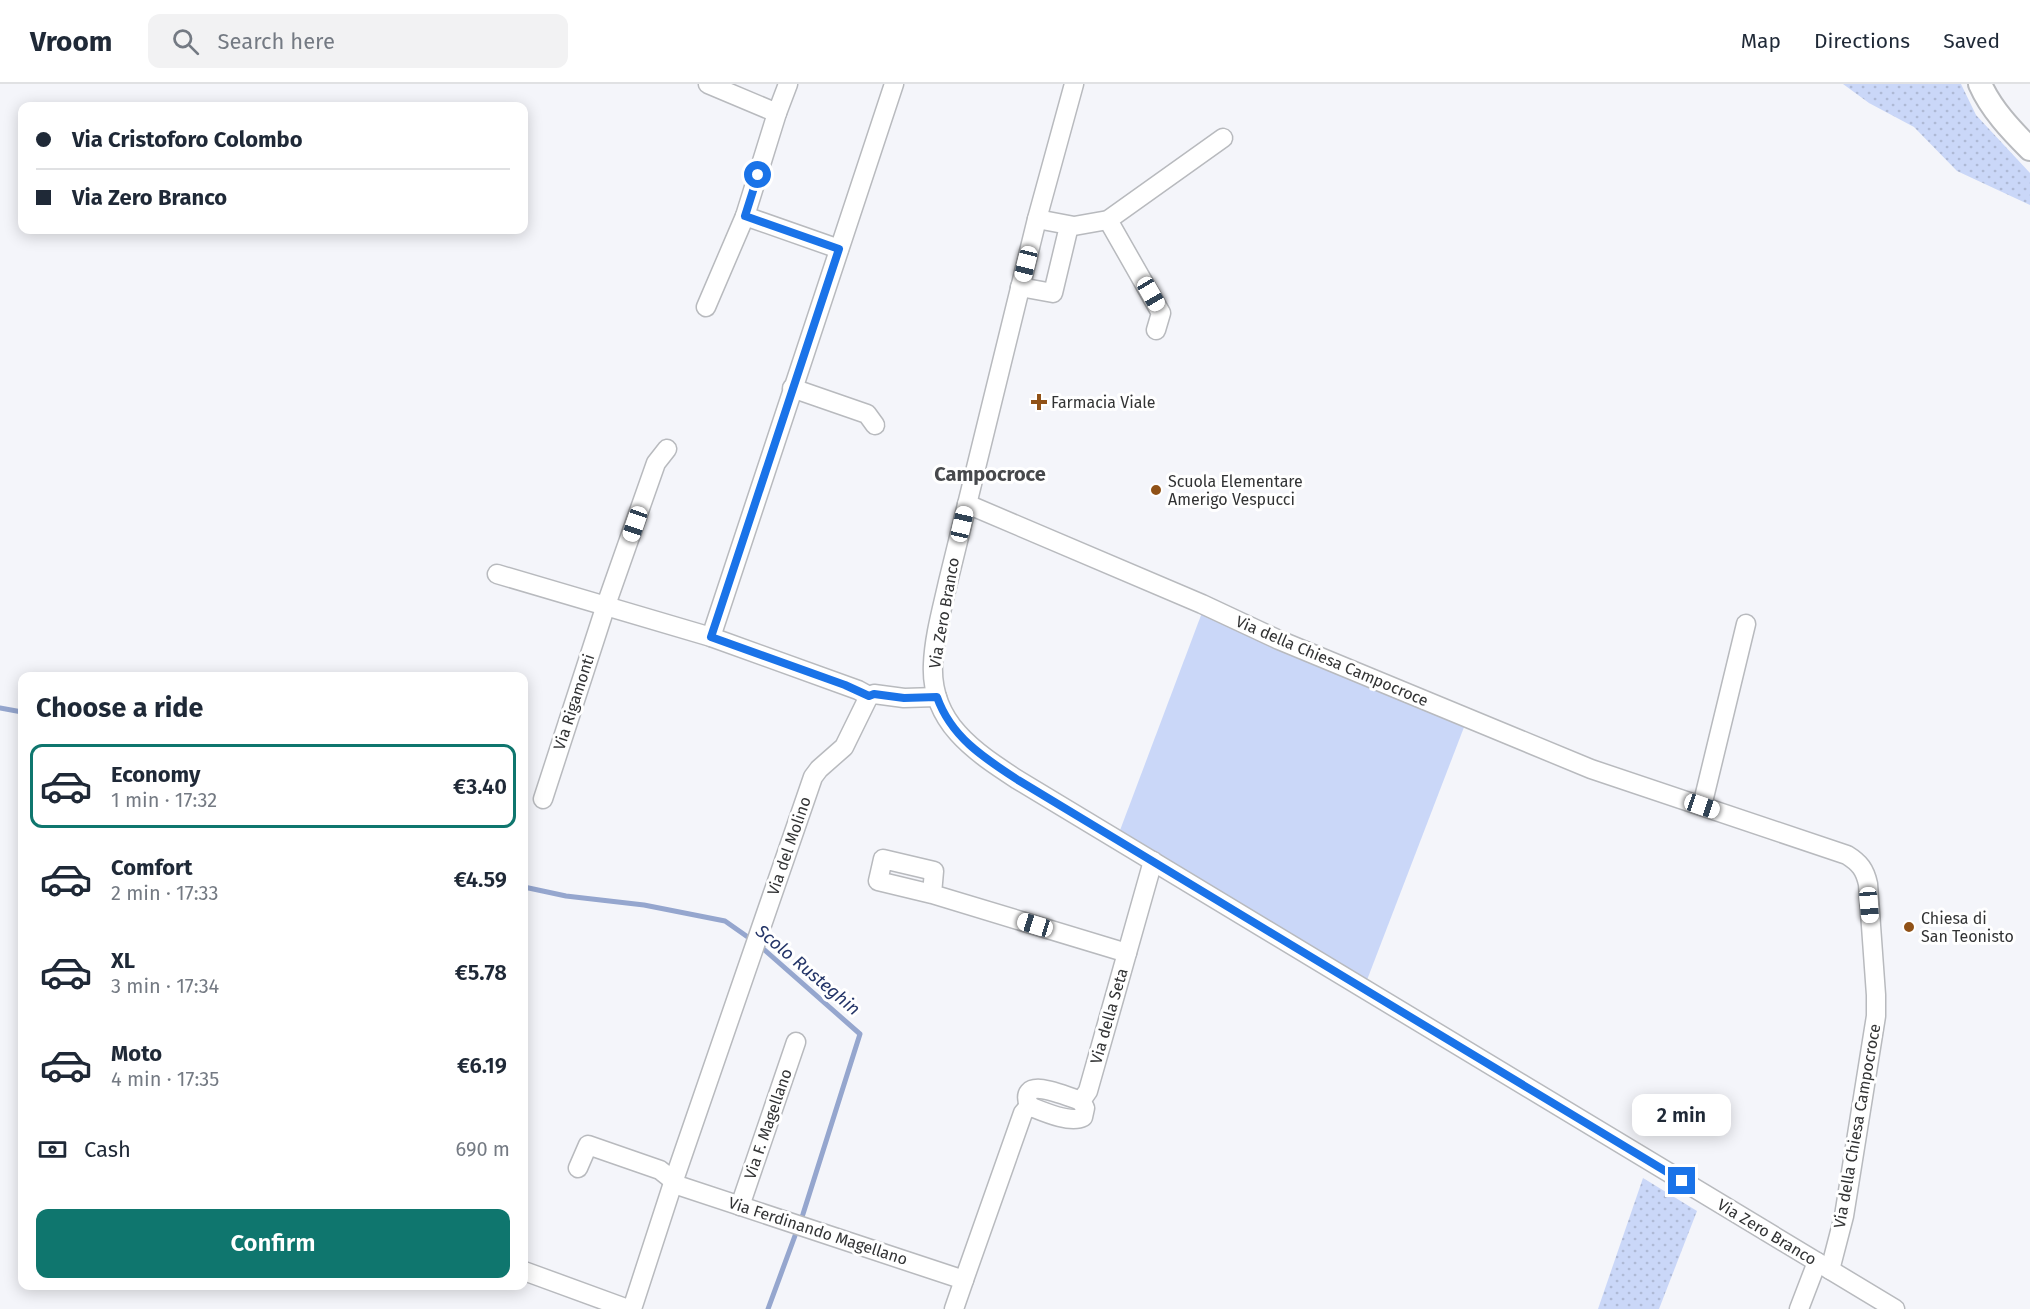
<!DOCTYPE html>
<meta charset="utf-8">
<style>
body{margin:0;font-family:"Fira Sans",sans-serif;background:#f2f2f3;color:#1f2937;height:100vh;display:flex;flex-direction:column;font-size:22px;white-space:nowrap}
*{box-sizing:border-box;margin:0}
p{font-size:20px;color:#747a83}
.icon{flex:none;width:33px;height:33px;fill:none;stroke:currentColor;stroke-width:2;stroke-linecap:round;stroke-linejoin:round}
.map{position:relative;flex:1;overflow:hidden}
.sheet{position:absolute;left:18px;top:588px;width:510px;height:618px;display:flex;flex-direction:column;background:#fff;border-radius:12px;box-shadow:0 3px 15px #0003}
.sheet>*{flex:none}
.hud{position:absolute;left:18px;top:18px;width:510px;height:132px;border-radius:12px;box-shadow:0 3px 15px #0003;display:grid;align-content:center;height:132px;padding:0 18px;background:#fff}
.end{position:absolute;width:27px;height:27px;margin:-14px;border:8px solid #1a73e8;background:#fff;box-shadow:0 0 0 3px #fff}
.from{border-radius:50%}
.bubble{position:absolute;height:42px;border-radius:12px;background:#fff;box-shadow:0 3px 15px #0003;font-size:20px;font-weight:600;line-height:42px;text-align:center}
.car{position:absolute;width:18px;height:36px;margin:-18px -9px;border-radius:8px;box-shadow:0 0 4px 2px #0007;background:linear-gradient(#fff 24%,#345 0 40%,#fff 0 76%,#345 0 86%,#fff 0)}
.hud b{display:flex;align-items:center;gap:21px;height:57px;font-size:22px}
.hud b+b{border-top:2px solid #e0e1e3}
.hud i{width:15px;height:15px;background:#1f2937}
ul{padding:0;list-style:none}
li{display:flex;align-items:center;gap:18px;height:84px;margin:0 12px 9px;padding:0 6px;border:3px solid transparent;border-radius:12px}
li div{flex:1}
li b{display:block;font-size:22px}
li em{font-style:normal;font-weight:600}
li.active{border-color:#0f766e}
li>.icon{width:54px;height:54px;stroke-width:1.5}
h2{padding:0 18px;font-size:27px;line-height:72px}
.pay{display:flex;align-items:center;gap:15px;height:66px;padding:0 18px;font-size:22px}
.pay p{margin-inline-start:auto}
.button{display:flex;gap:12px;margin-top:auto;padding:12px 18px}
.button a{flex:1;height:69px;border-radius:12px;background:#0f766e;color:#fff;font-size:24px;font-weight:600;line-height:69px;text-align:center}
header{display:flex;align-items:center;gap:36px;box-sizing:border-box;height:84px;padding:0 30px;background:#fff;border-bottom:2px solid #e0e1e3}
header strong{font-size:28px}
nav{display:flex;gap:33px;margin-inline-start:auto;font-size:21px}
.search{width:420px;height:54px;background:#f2f2f3;display:flex;align-items:center;gap:15px;box-sizing:border-box;padding:0 21px;border-radius:12px;color:#747a83;font-size:22px}
.map>svg:first-child{display:block}
.grass{fill:url(#grass-dots)}
.pitch{fill:#cad7f8}
.lines{fill:none;stroke-linecap:round;stroke-linejoin:round}
.stream{stroke:#95a6ce;stroke-width:5}
.minor-casing{stroke:#b8babe;stroke-width:21}
.major-casing{stroke:#b8babe;stroke-width:26}
.minor{stroke:#fff;stroke-width:18}
.major{stroke:#fff;stroke-width:22}
.route{stroke:#1a73e8;stroke-width:8}
.poi-dot{fill:#905117;stroke:#fff;stroke-width:2}
.labels{text-anchor:middle;dominant-baseline:central;stroke-width:6;stroke-linejoin:round;paint-order:stroke}
.poi-label{font-size:16px;fill:#323334;stroke:#fff;text-anchor:start}
.street-label{font-size:16px;fill:#323334;stroke:#fff}
.water-label{font-size:18px;font-style:italic;fill:#243568;stroke:#fff}
.quarter-label{font-size:20px;font-weight:bold;fill:#47494c;stroke:#fff}
</style>
<header>
<strong>Vroom</strong>
<div class="search"><svg class="icon" aria-label="search" viewBox="0 0 24 24"><circle cx="10" cy="10" r="6"/><path d="M15 15l6 6"/></svg>Search here</div>
<nav><a>Map</a><a>Directions</a><a>Saved</a></nav>
</header>
<div class="map">
<svg width="2030" height="1225" viewBox="0 0 2030 1225">
<defs>
<pattern id="grass-dots" width="8" height="8" patternUnits="userSpaceOnUse" patternTransform="scale(1.5)"><rect width="8" height="8" fill="#cad7f8"/><path d="M2 2h.1M6 6h.1" fill="none" stroke="#aeb9d5" stroke-width="1.8" stroke-linecap="round"/></pattern>
</defs>
<rect width="100%" height="100%" fill="#f4f5fa"/>
<!-- grass -->
<g class="grass">
<path d="M 1843,0 L 1961,0 L 1976,31 L 2030,89 L 2030,121 L 1957,87 L 1914,43 L 1869,19 Z"/>
<path d="M 1643,1094 L 1697,1127 L 1659,1225 L 1598,1225 Z"/>
</g>
<!-- pitch -->
<path class="pitch" d="M 1206,518 L 1466,638 L 1367,896 L 1119,749 Z"/>
<g class="lines">
<!-- stream -->
<g class="stream">
<path d="M 0,624 L 22,628"/>
<path d="M 524,803 L 566,812 L 644,821 L 725,837 L 752,856"/>
<path d="M 760,862 L 860,950 L 803,1130 L 768,1225"/>
</g>
<!-- minor casing -->
<g class="minor-casing">
<g id="minor">
<path d="M 708,0 L 777,29"/>
<path d="M 788,0 L 777,29 L 745,132 L 839,165"/>
<path d="M 1074,0 L 1037,135 L 948,498 C 942,525 934,553 933,580 C 930,639 975,668 1018,696 L 1895,1225"/>
<path d="M 1037,135 L 1074,142 L 1108,136 L 1223,54"/>
<path d="M 1108,136 L 1161,229 L 1156,246"/>
<path d="M 1020,203 L 1053,209 L 1069,142"/>
<path d="M 706,223 L 745,132"/>
<path d="M 792,304 L 867,330 L 875,341"/>
<path d="M 967,420 L 1202,520 L 1279,556 L 1591,685 L 1847,771 C 1860,779 1865,786 1868,800 L 1876,911 L 1876,932 L 1844,1132 L 1830,1186"/>
<path d="M 497,490 L 711,553 L 858,606 L 869,612 L 874,610 L 904,614 L 937,613"/>
<path d="M 711,553 L 894,0"/>
<path d="M 543,715 L 606,521 L 656,379 L 667,365"/>
<path d="M 1702,722 L 1746,540"/>
<path d="M 932,810 L 934,787 L 883,775 L 878,797 L 932,810 L 1127,869"/>
<path d="M 1081,1017 L 1088,1007 L 1153,777"/>
<path d="M 1029,1022 C 1042,1027 1070,1040 1083,1033 L 1085,1024 L 1081,1017"/>
<path d="M 1029,1022 C 1017,989 1068,1013 1081,1017"/>
<path d="M 578,1084 L 588,1061 L 660,1086 L 680,1102 L 964,1196 L 1023,1029 L 1029,1022"/>
<path d="M 740,1122 L 796,958"/>
<path d="M 524,1187 L 628,1225"/>
<path d="M 632,1225 L 674,1096 L 813,693 L 819,685 L 844,663 L 869,612"/>
<path d="M 954,1225 L 964,1196"/>
<path d="M 1799,1225 L 1817,1178"/>
</g>
</g>
<!-- major casing -->
<g class="major-casing">
<path id="major" d="M 1980,0 C 1991,25 2011,46 2030,65"/>
</g>
<!-- minor -->
<use href="#minor" class="minor"/>
<!-- major -->
<use href="#major" class="major"/>
</g>
<g class="lines">
<!-- route -->
<path class="route" d="M 758,91 L 745,132 L 839,165 L 711,553 L 845,601 L 869,612 L 874,610 L 904,614 L 937,613 C 951,653 984,674 1018,696 L 1682,1097"/>
</g>
<!-- markers -->
<g class="poi-dot">
<path d="M1036 309h6v6h6v6h-6v6h-6v-6h-6v-6h6z"/>
<circle cx="1156" cy="406" r="6"/>
<circle cx="1909" cy="843" r="6"/>
</g>
<g class="labels">
<!-- poi labels -->
<g class="poi-label">
<text x="1051" y="318">Farmacia Viale</text>
<text x="1168" y="397">Scuola Elementare<tspan x="1168" dy="18">Amerigo Vespucci</tspan></text>
<text x="1921" y="834">Chiesa di<tspan x="1921" dy="18">San Teonisto</tspan></text>
</g>
<!-- street labels -->
<g class="street-label">
<text transform="translate(944 529) rotate(-80)">Via Zero Branco</text>
<text transform="translate(1332 577) rotate(23)">Via della Chiesa Campocroce</text>
<text transform="translate(574 618) rotate(-72)">Via Rigamonti</text>
<text transform="translate(789 762) rotate(-71)">Via del Molino</text>
<text transform="translate(1109 932) rotate(-74)">Via della Seta</text>
<text transform="translate(768 1040) rotate(-71)">Via F. Magellano</text>
<text transform="translate(1857 1042) rotate(-80)">Via della Chiesa Campocroce</text>
<text transform="translate(818 1147) rotate(18)">Via Ferdinando Magellano</text>
<text transform="translate(1767 1148) rotate(31)">Via Zero Branco</text>
</g>
<!-- water labels -->
<g class="water-label">
<text transform="translate(808 886) rotate(40)">Scolo Rusteghin</text>
</g>
<!-- quarter labels -->
<g class="quarter-label">
<text x="990" y="390">Campocroce</text>
</g>
</g>
</svg>
<i class="end from" style="left:758px;top:91px"></i>
<i class="end" style="left:1682px;top:1097px"></i>
<div class="bubble" style="left:1632px;top:1010px;width:99px">2 min</div>
<i class="car" style="left:1026px;top:180px;rotate:194deg"></i>
<i class="car" style="left:1151px;top:210px;rotate:150deg"></i>
<i class="car" style="left:635px;top:440px;rotate:199deg"></i>
<i class="car" style="left:962px;top:440px;rotate:13deg"></i>
<i class="car" style="left:1702px;top:722px;rotate:109deg"></i>
<i class="car" style="left:1869px;top:821px;rotate:175deg"></i>
<i class="car" style="left:1035px;top:841px;rotate:287deg"></i>
<div class="hud">
<b><i class="from"></i>Via Cristoforo Colombo</b>
<b><i></i>Via Zero Branco</b>
</div>
<section class="sheet">
<h2>Choose a ride</h2>
<ul>
<li class="active"><svg class="icon" aria-label="car" viewBox="0 0 24 24"><path d="M5 17H2v-5l4-1 3-4h7l3 4 3 1v5h-3M9 17h6M6 11h13"/><circle cx="7" cy="17" r="2"/><circle cx="17" cy="17" r="2"/></svg><div><b>Economy</b><p>1 min · 17:32</p></div><em>€3.40</em></li>
<li><svg class="icon" aria-label="car" viewBox="0 0 24 24"><path d="M5 17H2v-5l4-1 3-4h7l3 4 3 1v5h-3M9 17h6M6 11h13"/><circle cx="7" cy="17" r="2"/><circle cx="17" cy="17" r="2"/></svg><div><b>Comfort</b><p>2 min · 17:33</p></div><em>€4.59</em></li>
<li><svg class="icon" aria-label="car" viewBox="0 0 24 24"><path d="M5 17H2v-5l4-1 3-4h7l3 4 3 1v5h-3M9 17h6M6 11h13"/><circle cx="7" cy="17" r="2"/><circle cx="17" cy="17" r="2"/></svg><div><b>XL</b><p>3 min · 17:34</p></div><em>€5.78</em></li>
<li><svg class="icon" aria-label="car" viewBox="0 0 24 24"><path d="M5 17H2v-5l4-1 3-4h7l3 4 3 1v5h-3M9 17h6M6 11h13"/><circle cx="7" cy="17" r="2"/><circle cx="17" cy="17" r="2"/></svg><div><b>Moto</b><p>4 min · 17:35</p></div><em>€6.19</em></li>
</ul>
<div class="pay"><svg class="icon" aria-label="cash" viewBox="0 0 24 24"><path d="M3 7h18v10H3z"/><circle cx="12" cy="12" r="2"/></svg>Cash<p>690 m</p></div>
<div class="button"><a>Confirm</a></div>
</section>
</div>
